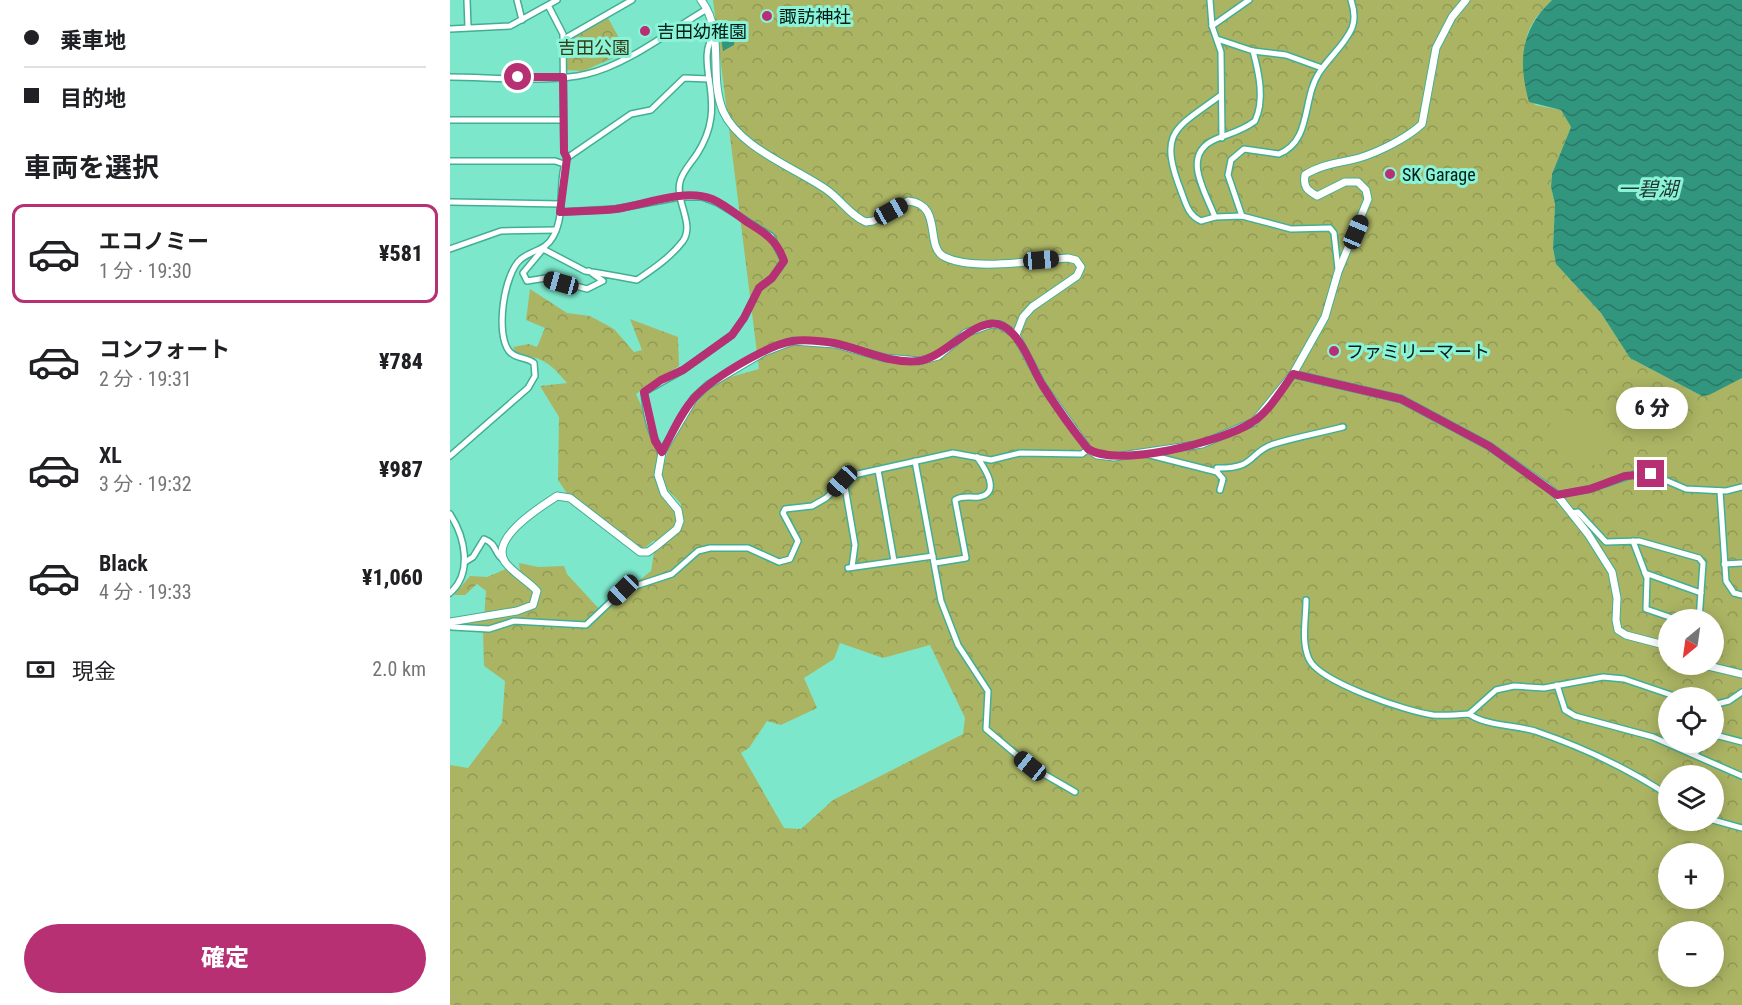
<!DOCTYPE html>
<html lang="ja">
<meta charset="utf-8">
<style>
body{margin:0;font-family:"Roboto Condensed","Noto Sans JP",sans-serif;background:#f6f6f6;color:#202124;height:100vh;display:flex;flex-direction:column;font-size:22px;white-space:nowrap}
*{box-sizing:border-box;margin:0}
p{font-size:20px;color:#757577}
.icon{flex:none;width:33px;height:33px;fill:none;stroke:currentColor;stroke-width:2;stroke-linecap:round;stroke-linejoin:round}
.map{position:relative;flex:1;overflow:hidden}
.details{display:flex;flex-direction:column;background:#fff;width:450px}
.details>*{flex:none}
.banner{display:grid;align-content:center;height:132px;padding:0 24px;background:#fff}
.needle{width:39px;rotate:209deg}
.fabs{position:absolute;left:1208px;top:609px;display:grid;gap:12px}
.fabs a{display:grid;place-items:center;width:66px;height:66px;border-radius:50%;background:#fff;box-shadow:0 3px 15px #0003;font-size:30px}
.end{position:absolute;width:27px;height:27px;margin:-14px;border:8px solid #b63073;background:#fff;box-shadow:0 0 0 3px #fff}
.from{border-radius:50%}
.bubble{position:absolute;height:42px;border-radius:21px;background:#fff;box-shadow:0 3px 15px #0003;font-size:20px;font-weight:800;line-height:42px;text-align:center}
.car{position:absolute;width:18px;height:36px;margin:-18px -9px;border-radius:8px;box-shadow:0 0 4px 2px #0007;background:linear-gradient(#222 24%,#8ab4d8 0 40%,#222 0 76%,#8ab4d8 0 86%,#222 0)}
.banner b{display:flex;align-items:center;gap:21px;height:57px;font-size:22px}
.banner b+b{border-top:2px solid #e0e0e0}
.banner i{width:15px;height:15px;background:#202124}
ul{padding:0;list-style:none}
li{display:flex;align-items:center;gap:18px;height:99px;margin:0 12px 9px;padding:0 12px;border:3px solid transparent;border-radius:12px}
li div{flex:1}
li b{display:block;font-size:22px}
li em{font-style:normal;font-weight:800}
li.active{border-color:#b63073}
li>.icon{width:54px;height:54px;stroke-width:1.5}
h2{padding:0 24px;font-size:27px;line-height:72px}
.pay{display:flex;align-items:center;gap:15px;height:66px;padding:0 24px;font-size:22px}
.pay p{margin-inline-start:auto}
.cta{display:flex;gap:12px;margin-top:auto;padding:12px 24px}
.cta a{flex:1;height:69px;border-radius:36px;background:#b63073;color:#fff;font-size:24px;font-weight:800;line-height:69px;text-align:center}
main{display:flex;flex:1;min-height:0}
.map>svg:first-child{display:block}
.forest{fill:url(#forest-crowns);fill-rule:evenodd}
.pitch{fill:#abb463}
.water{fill:url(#water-waves)}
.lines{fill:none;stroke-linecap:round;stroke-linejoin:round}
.minor-casing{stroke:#41af95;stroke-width:8}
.tertiary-casing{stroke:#41af95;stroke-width:9}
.minor{stroke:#fff;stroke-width:5}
.tertiary{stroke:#fff;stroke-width:7}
.route{stroke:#b63073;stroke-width:8}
.poi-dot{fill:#b63073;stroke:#8bf4d8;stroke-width:2}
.labels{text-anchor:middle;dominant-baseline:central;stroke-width:6;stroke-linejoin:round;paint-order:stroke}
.poi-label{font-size:18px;fill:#001d16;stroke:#8bf4d8;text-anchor:start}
.park-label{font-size:18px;fill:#363a10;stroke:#8bf4d8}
.water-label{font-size:20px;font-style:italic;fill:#1f352f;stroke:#8bf4d8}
</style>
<main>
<section class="details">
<div class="banner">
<b><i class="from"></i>乗車地</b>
<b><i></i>目的地</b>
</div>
<h2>車両を選択</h2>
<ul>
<li class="active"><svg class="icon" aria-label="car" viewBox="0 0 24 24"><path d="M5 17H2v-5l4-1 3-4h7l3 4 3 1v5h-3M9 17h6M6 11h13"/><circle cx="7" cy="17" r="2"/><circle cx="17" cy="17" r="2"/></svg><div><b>エコノミー</b><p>1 分 · 19:30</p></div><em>¥581</em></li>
<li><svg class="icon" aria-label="car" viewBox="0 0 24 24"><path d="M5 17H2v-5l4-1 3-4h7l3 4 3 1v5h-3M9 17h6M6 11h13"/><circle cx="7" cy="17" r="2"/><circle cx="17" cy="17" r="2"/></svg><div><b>コンフォート</b><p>2 分 · 19:31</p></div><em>¥784</em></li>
<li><svg class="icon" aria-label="car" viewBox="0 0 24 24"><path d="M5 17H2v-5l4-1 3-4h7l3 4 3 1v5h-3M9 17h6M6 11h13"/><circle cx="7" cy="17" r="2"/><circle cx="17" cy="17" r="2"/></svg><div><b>XL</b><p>3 分 · 19:32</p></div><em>¥987</em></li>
<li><svg class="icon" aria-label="car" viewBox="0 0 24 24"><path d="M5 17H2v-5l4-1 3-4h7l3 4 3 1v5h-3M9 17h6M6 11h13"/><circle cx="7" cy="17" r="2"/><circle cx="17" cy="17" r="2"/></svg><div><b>Black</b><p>4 分 · 19:33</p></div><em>¥1,060</em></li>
</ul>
<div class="pay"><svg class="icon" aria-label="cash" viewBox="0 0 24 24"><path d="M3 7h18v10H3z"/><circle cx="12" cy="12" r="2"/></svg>現金<p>2.0 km</p></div>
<div class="cta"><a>確定</a></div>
</section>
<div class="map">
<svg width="1292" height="1005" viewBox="0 0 1292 1005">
<defs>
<pattern id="forest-crowns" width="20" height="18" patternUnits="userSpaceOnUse" patternTransform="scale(1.5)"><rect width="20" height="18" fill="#abb463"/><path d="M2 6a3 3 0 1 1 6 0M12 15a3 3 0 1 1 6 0" fill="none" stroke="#919a55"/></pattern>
<pattern id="water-waves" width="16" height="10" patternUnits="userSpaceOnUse" patternTransform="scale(1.5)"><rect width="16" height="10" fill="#32957e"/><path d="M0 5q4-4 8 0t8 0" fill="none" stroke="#287966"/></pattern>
</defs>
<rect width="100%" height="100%" fill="#7de7cb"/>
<!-- forest -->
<g class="forest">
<path d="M 263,0 L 1102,0 C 1063,37 1074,59 1085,105 L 1111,110 L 1121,127 L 1102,174 L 1101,187 L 1105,204 L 1103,248 L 1106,264 L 1151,313 L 1180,358 L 1252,396 L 1292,378 L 1292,1005 L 0,1005 L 0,765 L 18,768 L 52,723 L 55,681 L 34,666 L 33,630 L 17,628 L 10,624 L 34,620 L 36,591 L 27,584 L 15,595 L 4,595 L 20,576 L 37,577 L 56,569 L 66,576 L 70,571 L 69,563 L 88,567 L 114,566 L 117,574 L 151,611 L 201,571 L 205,547 L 211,541 L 203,541 L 190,552 L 120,498 L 108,480 L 109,417 L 90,386 L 117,383 C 100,363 93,357 67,355 L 63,347 L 79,344 L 87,347 L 95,328 L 76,320 L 80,289 L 117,313 L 140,316 L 164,329 L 184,352 L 192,350 L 180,319 L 228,337 L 229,366 L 186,394 L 212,452 L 207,483 L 228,510 L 231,523 L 231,504 L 210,481 L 222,434 L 263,382 L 309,369 ZM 1218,620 L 1263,620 L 1263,664 L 1218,664 ZM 390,643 L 433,658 L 480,645 L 515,718 L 513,734 L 383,800 L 351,829 L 334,828 L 291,753 L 299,748 L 317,721 L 331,725 L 367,708 L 354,678 L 384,659 ZM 1218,698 L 1263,698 L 1263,742 L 1218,742 ZM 1218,776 L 1263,776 L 1263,820 L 1218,820 ZM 1218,854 L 1263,854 L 1263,898 L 1218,898 ZM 1218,932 L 1263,932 L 1263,976 L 1218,976 Z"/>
<path d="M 158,18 L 177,52 L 133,71 L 116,70 L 117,41 Z"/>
</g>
<!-- pitch -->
<path class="pitch" d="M 1109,407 L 1164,435 L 1148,467 L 1092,439 Z"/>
<!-- water -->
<g class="water">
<path d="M 1102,0 L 1292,0 L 1292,378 L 1259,395 L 1252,396 L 1180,358 L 1151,313 L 1106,264 L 1103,248 L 1105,204 L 1101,187 L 1102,174 L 1121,127 L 1111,110 L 1079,102 C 1068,62 1070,30 1102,0 Z"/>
<path d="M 269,25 L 285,35 L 284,45 L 273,51 Z"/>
</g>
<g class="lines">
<!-- minor casing -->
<g class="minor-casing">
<g id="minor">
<path d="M 17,0 L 18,27"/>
<path d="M 67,0 L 72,20"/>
<path d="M 760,0 L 762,26 L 771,52 L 772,138"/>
<path d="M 99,7 L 113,34 L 114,152 L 117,158"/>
<path d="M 762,26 L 799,0"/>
<path d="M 0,29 L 60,26 L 107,0"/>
<path d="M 114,39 L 182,0"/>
<path d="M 767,39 L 803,51 L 836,55 L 872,68"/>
<path d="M 0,77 C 39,77 101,83 137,74 C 177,65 221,30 257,9"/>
<path d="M 771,95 C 725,129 708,131 731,191 C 736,204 738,215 751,221 L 765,217 L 792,216 L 841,229 L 880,228 L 884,233 L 888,269"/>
<path d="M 0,120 L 113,120"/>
<path d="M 0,161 L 105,161 L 114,164"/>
<path d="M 0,202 L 110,204"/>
<path d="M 110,212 L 165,209 L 230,197 L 252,197 L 268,203 L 321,236 L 334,261 L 322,278 L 309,288 L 294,318 L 282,335 L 233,370 L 194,392 C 196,414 200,434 212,452"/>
<path d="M 792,216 L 778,175 L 781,160 L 794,149 L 829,154 C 862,141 852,99 869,73 C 879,57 894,46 902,28 C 906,18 904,9 901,0"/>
<path d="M 765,217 C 755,191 730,154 766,139 C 781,133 792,131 805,121 C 815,100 809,73 803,51"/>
<path d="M 0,249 L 51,231 L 106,230"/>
<path d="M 139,271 L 153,281 L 137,289 L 96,278 L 77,281 L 73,273 L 93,249 L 135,271 C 152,273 170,277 187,280 C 203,269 221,257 233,241 C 245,224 225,201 230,182 C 232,172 241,163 247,154 C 263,129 264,108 259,79"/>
<path d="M 696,454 L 767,472 L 773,479 L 770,490"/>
<path d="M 0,456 L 78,388 L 85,376 L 84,363 C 77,357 65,359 59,351 C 45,333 54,273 71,259 C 84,249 96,251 104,235 C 116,212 107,182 117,158 L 181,114 L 201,110 L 234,78 L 259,79 C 257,64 254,46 265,34"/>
<path d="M 465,461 L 491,601 L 508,645 L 538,691 L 536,729 L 580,766 L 625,792"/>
<path d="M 428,470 L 444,561"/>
<path d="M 767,472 L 767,468 C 807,469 798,452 824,444 C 847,437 870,433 893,427"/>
<path d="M 1270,491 L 1276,581 L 1284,593 L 1292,595"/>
<path d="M 1107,495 L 1140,489 L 1185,474 L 1201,474 L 1236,489 L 1276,491 L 1292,487"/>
<path d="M 1122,513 L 1128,512 L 1156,542 L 1189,541 L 1249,558 L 1253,563 L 1249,620"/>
<path d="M 0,514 C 15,537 23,573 0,593"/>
<path d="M 1183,541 L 1197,578 L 1196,609 L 1228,620"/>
<path d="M 15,562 L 23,557 L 34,539 C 48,544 44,555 54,560"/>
<path d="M 485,563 L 516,558 L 505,500 C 512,495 520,498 529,497 C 552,493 534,467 527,457"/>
<path d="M 1274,564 L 1292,563"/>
<path d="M 402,567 L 405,545 L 395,487 L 404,475"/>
<path d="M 398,568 L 483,556"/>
<path d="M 1195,573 L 1251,593"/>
<path d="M 856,600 C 856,619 851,642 859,659 C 869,682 958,712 983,715 C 995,716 1007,715 1019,714 C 1036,726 1065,725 1085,731 C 1132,747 1177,768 1218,795"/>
<path d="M 0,622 L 2,627 L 39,629 L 64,621 L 136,625 L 173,590 L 222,574 L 248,551 L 260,548 L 298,548 L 329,562 L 340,559 L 348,541 L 333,513 L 335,509 L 362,506 L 376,498 L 399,476 L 503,453 L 541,460 L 570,453 L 632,454 L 638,449"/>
<path d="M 1107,685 L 1115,710 L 1125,716 L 1203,737 L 1292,776"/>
<path d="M 1263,705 L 1279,701 L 1292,692"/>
<path d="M 1019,714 L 1046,690 L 1064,686 L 1094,688 L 1153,677 L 1174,679 L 1230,698"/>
<path d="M 1263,737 L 1269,736 L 1292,742"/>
<path d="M 1244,754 L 1257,742"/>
<path d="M 1263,820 L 1292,828"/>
</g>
</g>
<!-- tertiary casing -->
<g class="tertiary-casing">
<g id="tertiary">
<path d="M 251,0 C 276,33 258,75 273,111 C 289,148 346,168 377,190 C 391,200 401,216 416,222 L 423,221 L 458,201 C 493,204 475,245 493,256 C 521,272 586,260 618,258 L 626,260 L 631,267 L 627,276 L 582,307 L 573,317 L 566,335"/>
<path d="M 843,374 L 951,399 L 1039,446 L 1096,486 L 1107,495 L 1138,534 L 1162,572 L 1167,598 L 1166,620 L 1168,630 L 1176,635 L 1218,646"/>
<path d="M 0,622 L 67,611 L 83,605 L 87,591 C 78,581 63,573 55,562 C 39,538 92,506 107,496 L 120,498 L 190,552 L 198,552 L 205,547 L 227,529 L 230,521 L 228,510 L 214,493 L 208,475 L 212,452 L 244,398 L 258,385 L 314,352 L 343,341 L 385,344 L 435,358 L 469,361 L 488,356 L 516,333 L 541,324 L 551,325 L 566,335 L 593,386 L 638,449 L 647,455 L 664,457 L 752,444 L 804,422 L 843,374 L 875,317 L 888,272 L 918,199 L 916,190 L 908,182 L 895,182 L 867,196 C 857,190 853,187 855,175 C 871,164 891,163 909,158 C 929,152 957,138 972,124 L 986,48 L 1002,17 L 1016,0"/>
<path d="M 1250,664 L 1292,674"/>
</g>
</g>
<!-- minor -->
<use href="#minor" class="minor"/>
<!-- tertiary -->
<use href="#tertiary" class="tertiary"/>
</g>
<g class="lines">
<!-- route -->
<path class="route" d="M 68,77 L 113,77 L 114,152 L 117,158 L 110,212 C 128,211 147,211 166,209 C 195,205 233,188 262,199 C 274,204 286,214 297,222 C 315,233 327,240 334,261 L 322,278 L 309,288 L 294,318 L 282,335 L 233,370 L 211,380 L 194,392 L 205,441 L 212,452 C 222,434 231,412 245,397 C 263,378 317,345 343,341 C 356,339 371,341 384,343 C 412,349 439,364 469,361 C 495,358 529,312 553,326 C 573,337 581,367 593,386 C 607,408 622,429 638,449 C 668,468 771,442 801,423 C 818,413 831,391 843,374 L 951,399 L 1039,446 L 1107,495 L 1140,489 L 1175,476 L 1201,474"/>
</g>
<!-- markers -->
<g class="poi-dot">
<circle cx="317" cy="16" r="6"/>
<circle cx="195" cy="31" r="6"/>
<circle cx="940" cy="174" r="6"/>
<circle cx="884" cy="351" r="6"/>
</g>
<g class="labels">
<!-- poi labels -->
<g class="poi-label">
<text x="329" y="16">諏訪神社</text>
<text x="207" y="31">吉田幼稚園</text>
<text x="952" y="174">SK Garage</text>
<text x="896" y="351">ファミリーマート</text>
</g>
<!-- park labels -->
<g class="park-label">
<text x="144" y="47">吉田公園</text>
</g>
<!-- water labels -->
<g class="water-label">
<text x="1198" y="189">一碧湖</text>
</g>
</g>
</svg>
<div class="fabs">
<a><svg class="needle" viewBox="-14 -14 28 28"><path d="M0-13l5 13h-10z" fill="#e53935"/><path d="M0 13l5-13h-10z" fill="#757577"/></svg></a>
<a><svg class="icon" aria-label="locate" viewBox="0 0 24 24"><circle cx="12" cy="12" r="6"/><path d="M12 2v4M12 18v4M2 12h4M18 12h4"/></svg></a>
<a><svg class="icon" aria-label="layers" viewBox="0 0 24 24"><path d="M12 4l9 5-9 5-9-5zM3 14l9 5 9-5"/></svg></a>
<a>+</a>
<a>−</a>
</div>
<i class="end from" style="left:68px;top:77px"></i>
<i class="end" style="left:1201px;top:474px"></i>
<div class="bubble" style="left:1166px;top:387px;width:72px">6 分</div>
<i class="car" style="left:441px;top:211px;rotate:61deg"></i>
<i class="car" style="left:906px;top:232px;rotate:23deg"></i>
<i class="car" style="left:591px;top:260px;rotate:85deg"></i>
<i class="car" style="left:111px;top:283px;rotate:286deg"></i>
<i class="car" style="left:392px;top:481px;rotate:223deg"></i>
<i class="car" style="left:173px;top:590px;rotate:226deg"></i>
<i class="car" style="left:580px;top:766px;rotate:309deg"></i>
</div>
</main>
